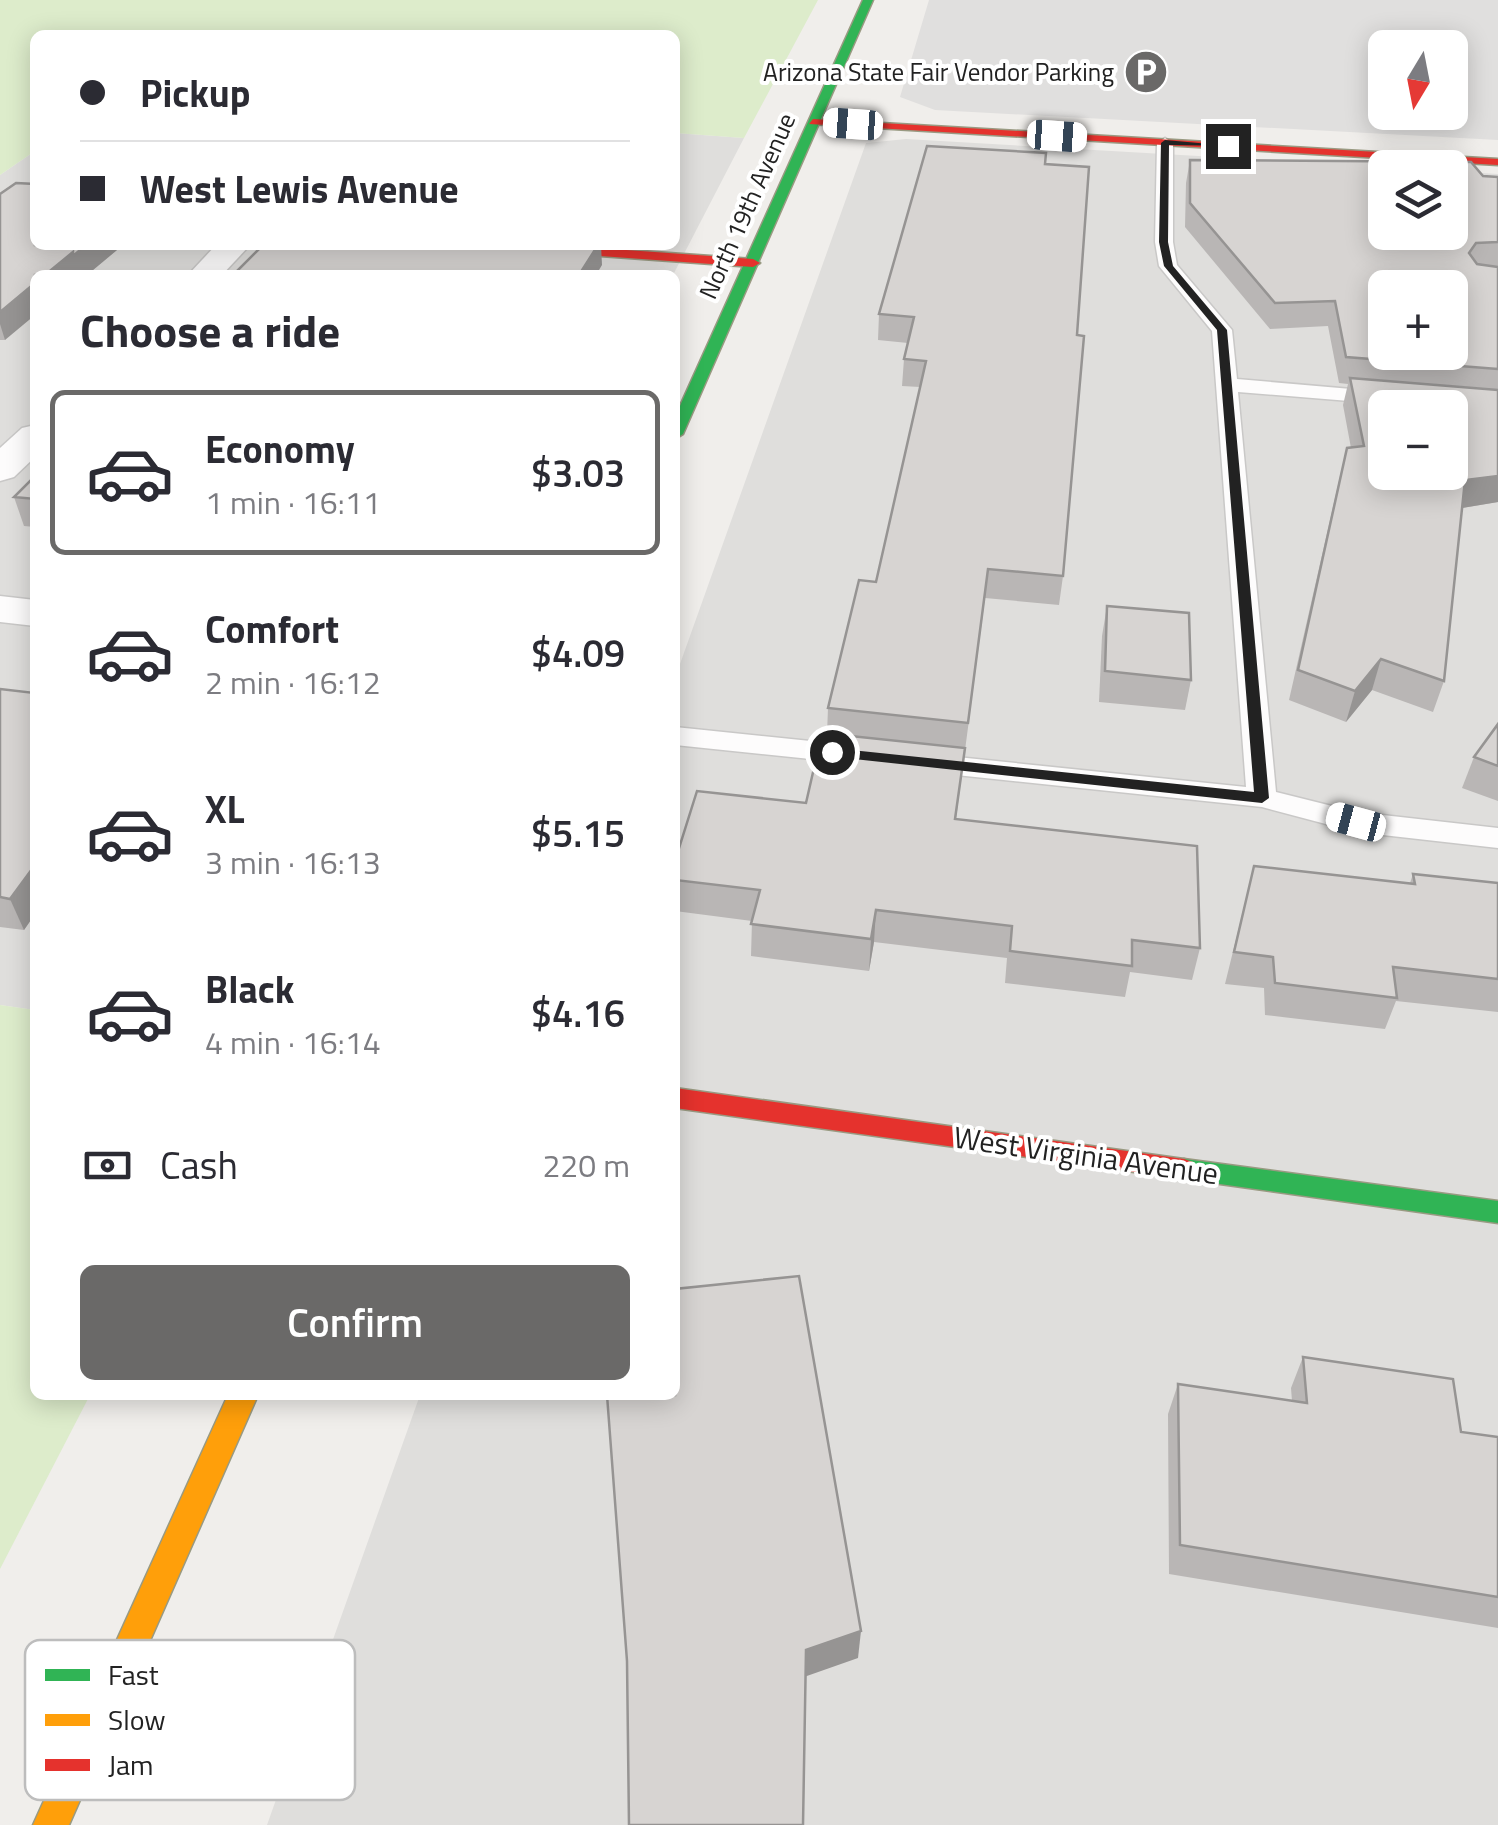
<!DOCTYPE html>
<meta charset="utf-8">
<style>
body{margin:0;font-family:"Titillium Web",sans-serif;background:#f7f7f7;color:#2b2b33;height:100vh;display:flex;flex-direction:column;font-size:38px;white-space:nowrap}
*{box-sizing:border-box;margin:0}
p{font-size:32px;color:#7c7c81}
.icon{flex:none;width:55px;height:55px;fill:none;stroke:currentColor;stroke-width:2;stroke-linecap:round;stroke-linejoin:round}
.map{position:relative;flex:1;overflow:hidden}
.panel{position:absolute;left:30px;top:270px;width:650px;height:1130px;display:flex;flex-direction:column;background:#fff;border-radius:15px;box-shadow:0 5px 25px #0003}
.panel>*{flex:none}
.banner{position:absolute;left:30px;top:30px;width:650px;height:220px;border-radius:15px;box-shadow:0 5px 25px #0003;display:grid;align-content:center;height:220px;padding:0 50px;background:#fff}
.needle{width:65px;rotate:190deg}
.tools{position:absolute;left:1368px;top:30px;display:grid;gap:20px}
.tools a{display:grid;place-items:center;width:100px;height:100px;border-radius:15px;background:#fff;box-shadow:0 5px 25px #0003;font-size:50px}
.end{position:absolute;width:45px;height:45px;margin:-22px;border:12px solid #222;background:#fff;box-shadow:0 0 0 5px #fff}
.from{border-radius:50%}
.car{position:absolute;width:30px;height:60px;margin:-30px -15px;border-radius:12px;box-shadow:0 0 8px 2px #0007;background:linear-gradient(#fff 24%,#345 0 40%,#fff 0 76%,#345 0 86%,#fff 0)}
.banner b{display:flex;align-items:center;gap:35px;height:95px;font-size:38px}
.banner b+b{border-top:2px solid #e1e1e2}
.banner i{width:25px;height:25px;background:#2b2b33}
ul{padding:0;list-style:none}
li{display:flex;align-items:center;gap:30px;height:165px;margin:0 20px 15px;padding:0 30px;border:5px solid transparent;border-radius:15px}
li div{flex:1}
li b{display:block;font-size:38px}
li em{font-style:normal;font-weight:600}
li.current{border-color:#6a6968}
li>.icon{width:90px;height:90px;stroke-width:1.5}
h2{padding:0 50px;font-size:45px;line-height:120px}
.pay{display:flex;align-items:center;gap:25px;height:110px;padding:0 50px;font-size:38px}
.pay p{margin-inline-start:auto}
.button{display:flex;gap:20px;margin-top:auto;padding:20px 50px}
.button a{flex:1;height:115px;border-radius:15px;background:#6a6968;color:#fff;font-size:40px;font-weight:600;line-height:115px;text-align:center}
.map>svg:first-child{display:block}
.residential{fill:#dfdedc;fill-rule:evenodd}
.grass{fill:#ddeccb}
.parking{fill:#e0dfde;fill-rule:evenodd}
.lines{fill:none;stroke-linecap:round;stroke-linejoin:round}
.lane-casing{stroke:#c9c8c7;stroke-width:3}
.street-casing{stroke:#c9c8c7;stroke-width:3}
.fast-casing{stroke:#999a82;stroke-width:3}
.slow-casing{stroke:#999a82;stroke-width:3}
.jam-casing{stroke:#999a82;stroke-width:3}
.lane{fill:#fdfcfc;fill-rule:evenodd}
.street{fill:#fdfcfc;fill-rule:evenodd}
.fast{fill:#30b455;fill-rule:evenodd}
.slow{fill:#ff9f0a;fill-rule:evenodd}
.jam{fill:#e5322d;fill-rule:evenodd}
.wall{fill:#b9b6b5}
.shaded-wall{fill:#969493}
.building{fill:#d7d4d2;stroke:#969493;stroke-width:2.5;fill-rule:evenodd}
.route{fill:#222}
.labels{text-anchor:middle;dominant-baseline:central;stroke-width:8;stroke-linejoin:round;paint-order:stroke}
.far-poi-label{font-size:25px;fill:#222;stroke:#fff;text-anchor:end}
.far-street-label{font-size:25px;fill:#222;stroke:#fff}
.street-label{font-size:30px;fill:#222;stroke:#fff}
.key{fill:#fff;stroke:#bdbdbd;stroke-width:2.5}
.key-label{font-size:28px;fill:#222}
</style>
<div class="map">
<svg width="1498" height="1825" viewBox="0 0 1498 1825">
<rect width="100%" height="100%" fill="#f0eeeb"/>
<!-- residential -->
<g class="residential">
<path d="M 675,133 L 744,138 L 673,275 L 35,275 L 35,1010 L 0,1005 L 0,175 L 35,151 L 35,245 L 675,245 Z"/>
<path d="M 906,139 L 1389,167 L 1385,168 L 1385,232 L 1450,232 L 1450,171 L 1498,174 L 1498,1825 L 267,1825 L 420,1395 L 675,1395 L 675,678 L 866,143 ZM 1385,288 L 1450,288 L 1450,352 L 1385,352 ZM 1385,408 L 1450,408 L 1450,472 L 1385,472 Z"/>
</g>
<!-- grass -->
<g class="grass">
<path d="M 0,0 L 818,0 L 744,138 L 675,133 L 675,35 L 35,35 L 35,151 L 0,175 Z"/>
<path d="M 0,1005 L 35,1010 L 35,1395 L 90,1395 L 0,1569 Z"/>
</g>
<!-- parking -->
<path class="parking" d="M 929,0 L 1498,0 L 1498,140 L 935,110 L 900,97 ZM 1385,48 L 1450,48 L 1450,112 L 1385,112 Z"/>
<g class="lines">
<!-- lane casing -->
<g class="lane-casing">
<g id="lane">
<path d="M 1165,138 L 1173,143 L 1173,242 L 1177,265 L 1232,330 L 1237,379 L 1386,392 L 1397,398 L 1386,404 L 1238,392 L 1276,792 L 1356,812 L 1498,828 L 1498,848 L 1356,832 L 1262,807 L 918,771 L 908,768 L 903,762 L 908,756 L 918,753 L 1246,787 L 1212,331 L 1159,266 L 1155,242 L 1157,143 Z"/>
<path d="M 675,727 L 859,746 L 869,749 L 874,755 L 869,761 L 859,764 L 675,745 Z"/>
</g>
</g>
<!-- street casing -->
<g class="street-casing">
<g id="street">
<path d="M 216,245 L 250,245 L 222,275 L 188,275 Z"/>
<path d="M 35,425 L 35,457 L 14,477 L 0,481 L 0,448 L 22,428 Z"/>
<path d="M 0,596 L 35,600 L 35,626 L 0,622 Z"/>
</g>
</g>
<!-- fast casing -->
<g class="fast-casing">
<g id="fast">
<path d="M 863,0 L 873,0 L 683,434 L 675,439 L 675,417 Z"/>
<path d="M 1184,1159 L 1498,1201 L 1498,1223 L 1184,1179 L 1175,1176 L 1171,1169 L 1175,1162 Z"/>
</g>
</g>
<!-- slow casing -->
<g class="slow-casing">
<path id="slow" d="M 228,1395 L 258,1395 L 69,1825 L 33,1825 Z"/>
</g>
<!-- jam casing -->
<g class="jam-casing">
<g id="jam">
<path d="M 813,119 L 1498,159 L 1498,165 L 809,124 Z"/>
<path d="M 497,245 L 556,245 L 753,259 L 760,263 L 753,267 L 503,249 Z"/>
<path d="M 675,1088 L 1184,1159 L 1193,1162 L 1197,1169 L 1193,1176 L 1184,1179 L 675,1108 Z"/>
</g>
</g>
<!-- lane -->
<use href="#lane" class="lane"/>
<!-- street -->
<use href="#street" class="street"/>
<!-- fast -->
<use href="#fast" class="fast"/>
<!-- slow -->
<use href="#slow" class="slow"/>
<!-- jam -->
<use href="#jam" class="jam"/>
</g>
<!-- wall -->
<g class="wall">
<path d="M 1190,160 L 1498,177 L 1498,266 L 1494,266 L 1498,267 L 1498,502 L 1462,508 L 1444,681 L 1433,712 L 1372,690 L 1346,722 L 1289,700 L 1340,476 L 1347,448 L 1351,448 L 1343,405 L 1348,384 L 1339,383 L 1328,326 L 1270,329 L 1185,227 L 1186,183 Z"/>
<path d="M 1045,164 L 1077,335 L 1063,576 L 1059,605 L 985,598 L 956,819 L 1200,948 L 1192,980 L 1130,972 L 1125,997 L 1005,983 L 1007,958 L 874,942 L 869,971 L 751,956 L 752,921 L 675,911 L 675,861 L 806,803 L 827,734 L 828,708 L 876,582 L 920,387 L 902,386 L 904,359 L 908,343 L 878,340 L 879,314 Z"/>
<path d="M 0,194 L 35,245 L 123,245 L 87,275 L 35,275 L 5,340 L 0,340 Z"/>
<path d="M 35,476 L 35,527 L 24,526 L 14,497 Z"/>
<path d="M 1107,606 L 1191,680 L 1185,710 L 1099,702 L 1102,636 Z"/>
<path d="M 0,689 L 35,693 L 35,914 L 24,930 L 0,927 Z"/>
<path d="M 1498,724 L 1498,801 L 1462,788 L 1474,757 Z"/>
<path d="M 1254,866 L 1410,883 L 1413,874 L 1498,883 L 1498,1012 L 1396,1001 L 1385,1029 L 1265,1015 L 1264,988 L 1225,984 Z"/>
<path d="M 1303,1357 L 1461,1432 L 1498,1437 L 1498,1628 L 1169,1574 L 1168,1414 L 1178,1384 L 1292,1401 L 1291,1388 Z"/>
</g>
<!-- shaded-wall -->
<g class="shaded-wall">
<path d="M 86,245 L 123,245 L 87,275 L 45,275 L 73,252 Z"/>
<path d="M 598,245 L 601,245 L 602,265 L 596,275 L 579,275 Z"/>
<path d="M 35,283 L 35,315 L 5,340 L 0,324 L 0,312 Z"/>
<path d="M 1498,476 L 1498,502 L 1456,509 L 1465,480 Z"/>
<path d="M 1381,659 L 1372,690 L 1346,722 L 1355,691 Z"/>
<path d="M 35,865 L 35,914 L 24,930 L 10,899 Z"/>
<path d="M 876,910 L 874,942 L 869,971 L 871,939 Z"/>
<path d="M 861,1631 L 858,1658 L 804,1677 L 806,1650 Z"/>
</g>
<!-- building -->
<g class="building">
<path d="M 927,146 L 1046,153 L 1045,164 L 1089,167 L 1077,335 L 1084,336 L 1063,576 L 988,569 L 968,723 L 828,708 L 859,580 L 876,582 L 926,361 L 904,359 L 914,317 L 879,314 Z"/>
<path d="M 1190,160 L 1471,162 L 1483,176 L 1498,177 L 1498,242 L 1476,243 L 1469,253 L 1477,264 L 1498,267 L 1498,369 L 1346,357 L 1335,301 L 1275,303 L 1190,203 ZM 1385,168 L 1450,168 L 1450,232 L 1385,232 ZM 1385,288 L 1450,288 L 1450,352 L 1385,352 Z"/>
<path d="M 16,183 L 35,184 L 35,245 L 86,245 L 73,256 L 73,252 L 45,275 L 35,275 L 35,283 L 0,312 L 0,194 Z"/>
<path d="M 263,245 L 598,245 L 579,275 L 233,275 Z"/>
<path d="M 1350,378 L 1498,390 L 1498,476 L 1465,480 L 1444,681 L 1381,659 L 1355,691 L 1298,670 L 1347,448 L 1364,446 ZM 1385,408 L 1450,408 L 1450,472 L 1385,472 Z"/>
<path d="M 35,476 L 35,499 L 14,497 Z"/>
<path d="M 1107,606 L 1189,613 L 1191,680 L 1105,671 Z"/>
<path d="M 0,689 L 35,693 L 35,865 L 10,899 L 0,897 Z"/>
<path d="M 1498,724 L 1498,766 L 1474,757 Z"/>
<path d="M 822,733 L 965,748 L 955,819 L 1197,846 L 1200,948 L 1132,940 L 1132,966 L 1010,951 L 1012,926 L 876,910 L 871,939 L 751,924 L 760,890 L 675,880 L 675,861 L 697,791 L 806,803 Z"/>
<path d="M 1254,866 L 1415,884 L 1413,874 L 1498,883 L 1498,979 L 1393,967 L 1397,998 L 1275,983 L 1273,957 L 1234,952 Z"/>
<path d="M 799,1276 L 861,1631 L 806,1650 L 803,1825 L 629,1825 L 627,1661 L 607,1395 L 675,1395 L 675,1289 Z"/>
<path d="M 1303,1357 L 1453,1379 L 1461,1432 L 1498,1437 L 1498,1597 L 1180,1545 L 1178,1384 L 1307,1403 Z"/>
</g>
<!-- route -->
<path class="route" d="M 1165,140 L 1232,146 L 1169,145 L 1168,242 L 1173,266 L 1227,330 L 1269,798 L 1262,803 L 826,756 L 824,752 L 832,748 L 1254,792 L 1217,330 L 1164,266 L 1159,242 L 1161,143 Z"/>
<!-- icons -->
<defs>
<g id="parking-disc" transform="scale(2.25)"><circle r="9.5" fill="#6a6968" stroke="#fff"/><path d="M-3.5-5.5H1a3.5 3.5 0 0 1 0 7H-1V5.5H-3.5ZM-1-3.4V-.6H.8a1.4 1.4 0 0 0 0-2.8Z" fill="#fff"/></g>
</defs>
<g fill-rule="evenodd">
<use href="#parking-disc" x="1146" y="72"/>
</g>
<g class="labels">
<!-- far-poi labels -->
<g class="far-poi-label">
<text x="1114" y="72">Arizona State Fair Vendor Parking</text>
</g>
<!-- far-street labels -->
<g class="far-street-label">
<text transform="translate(747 206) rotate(-66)">North 19th Avenue</text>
</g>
<!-- street labels -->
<g class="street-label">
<text transform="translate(1086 1155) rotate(8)">West Virginia Avenue</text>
</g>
</g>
<!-- legend -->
<rect x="25" y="1640" width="330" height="160" rx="15" class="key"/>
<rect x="45" y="1669" width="45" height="12" fill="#30b455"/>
<rect x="45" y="1714" width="45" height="12" fill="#ff9f0a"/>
<rect x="45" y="1759" width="45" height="12" fill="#e5322d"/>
<g class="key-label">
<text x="108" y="1685">Fast</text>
<text x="108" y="1730">Slow</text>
<text x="108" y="1775">Jam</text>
</g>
</svg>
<div class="tools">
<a><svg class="needle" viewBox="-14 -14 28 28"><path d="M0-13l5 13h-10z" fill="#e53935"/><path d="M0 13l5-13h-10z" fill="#7c7c81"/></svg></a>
<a><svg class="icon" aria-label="layers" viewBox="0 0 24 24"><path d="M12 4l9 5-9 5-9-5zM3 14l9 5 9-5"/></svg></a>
<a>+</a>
<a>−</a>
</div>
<i class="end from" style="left:832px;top:752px"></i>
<i class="end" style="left:1228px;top:146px"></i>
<i class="car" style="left:853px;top:124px;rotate:274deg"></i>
<i class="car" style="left:1057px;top:136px;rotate:94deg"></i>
<i class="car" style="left:1356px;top:822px;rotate:285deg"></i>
<div class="banner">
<b><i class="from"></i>Pickup</b>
<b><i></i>West Lewis Avenue</b>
</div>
<section class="panel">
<h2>Choose a ride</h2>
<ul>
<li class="current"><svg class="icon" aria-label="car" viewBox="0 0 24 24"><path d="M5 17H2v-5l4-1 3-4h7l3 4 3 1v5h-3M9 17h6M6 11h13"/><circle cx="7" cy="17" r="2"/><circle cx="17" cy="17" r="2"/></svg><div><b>Economy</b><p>1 min · 16:11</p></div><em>$3.03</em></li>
<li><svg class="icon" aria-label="car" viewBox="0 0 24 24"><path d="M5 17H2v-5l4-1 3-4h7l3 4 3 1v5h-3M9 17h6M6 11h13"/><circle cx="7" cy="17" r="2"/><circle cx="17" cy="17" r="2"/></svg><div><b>Comfort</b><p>2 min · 16:12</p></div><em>$4.09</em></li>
<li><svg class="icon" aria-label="car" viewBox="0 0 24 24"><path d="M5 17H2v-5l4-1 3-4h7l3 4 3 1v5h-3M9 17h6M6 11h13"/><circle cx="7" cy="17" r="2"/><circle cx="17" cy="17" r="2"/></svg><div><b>XL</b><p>3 min · 16:13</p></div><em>$5.15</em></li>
<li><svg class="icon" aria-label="car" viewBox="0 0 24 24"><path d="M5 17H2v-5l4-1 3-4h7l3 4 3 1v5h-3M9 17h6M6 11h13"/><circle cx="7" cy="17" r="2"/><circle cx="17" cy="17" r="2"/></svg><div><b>Black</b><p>4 min · 16:14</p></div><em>$4.16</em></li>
</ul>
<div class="pay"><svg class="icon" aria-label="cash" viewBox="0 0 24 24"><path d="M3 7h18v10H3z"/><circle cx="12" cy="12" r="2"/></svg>Cash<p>220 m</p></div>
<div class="button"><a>Confirm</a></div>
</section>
</div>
